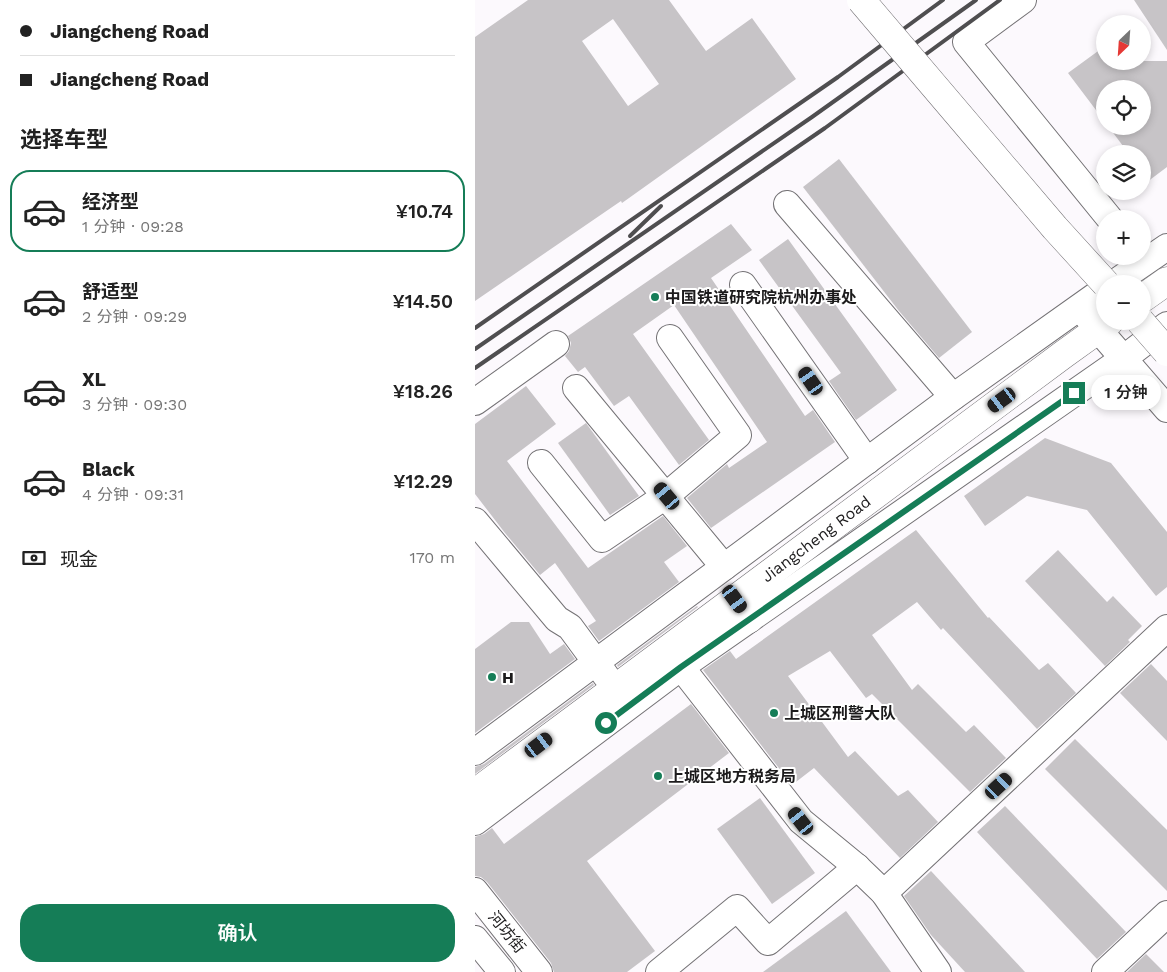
<!DOCTYPE html>
<html lang="zh">
<meta charset="utf-8">
<style>
body{margin:0;font-family:"Work Sans","Noto Sans SC",sans-serif;background:#f2f2f2;color:#222;height:100vh;display:flex;flex-direction:column;font-size:19px;white-space:nowrap}
*{box-sizing:border-box;margin:0}
p{font-size:16px;color:#767676}
.icon{flex:none;width:28px;height:28px;fill:none;stroke:currentColor;stroke-width:2;stroke-linecap:round;stroke-linejoin:round}
.map{position:relative;flex:1;overflow:hidden}
.side{display:flex;flex-direction:column;background:#fff;width:475px}
.side>*{flex:none}
.guide{display:grid;align-content:center;height:110px;padding:0 20px;background:#fff}
.needle{width:32px;rotate:205deg}
.controls{position:absolute;left:621px;top:15px;display:grid;gap:10px}
.controls a{display:grid;place-items:center;width:55px;height:55px;border-radius:50%;background:#fff;box-shadow:0 2px 8px #0003;font-size:25px}
.end{position:absolute;width:22px;height:22px;margin:-11px;border:6px solid #157d57;background:#fff;box-shadow:0 0 0 2px #fff}
.from{border-radius:50%}
.bubble{position:absolute;height:35px;border-radius:18px;background:#fff;box-shadow:0 2px 8px #0003;font-size:16px;font-weight:600;line-height:35px;text-align:center}
.car{position:absolute;width:15px;height:30px;margin:-15px -8px;border-radius:6px;box-shadow:0 0 4px 1px #0007;background:linear-gradient(#222 24%,#8ab4d8 0 40%,#222 0 76%,#8ab4d8 0 86%,#222 0)}
.guide b{display:flex;align-items:center;gap:18px;height:48px;font-size:19px}
.guide b+b{border-top:1px solid #e0e0e0}
.guide i{width:12px;height:12px;background:#222}
ul{padding:0;list-style:none}
li{display:flex;align-items:center;gap:15px;height:82px;margin:0 10px 8px;padding:0 10px;border:2px solid transparent;border-radius:20px}
li div{flex:1}
li b{display:block;font-size:19px}
li em{font-style:normal;font-weight:600}
li.current{border-color:#157d57}
li>.icon{width:45px;height:45px;stroke-width:1.5}
h2{padding:0 20px;font-size:22px;line-height:60px}
.pay{display:flex;align-items:center;gap:12px;height:55px;padding:0 20px;font-size:19px}
.pay p{margin-inline-start:auto}
.button{display:flex;gap:10px;margin-top:auto;padding:10px 20px}
.button a{flex:1;height:58px;border-radius:20px;background:#157d57;color:#fff;font-size:20px;font-weight:600;line-height:58px;text-align:center}
main{display:flex;flex:1;min-height:0}
.map>svg:first-child{display:block}
.building{fill:#c7c4c7;fill-rule:evenodd}
.lines{fill:none;stroke-linecap:round;stroke-linejoin:round}
.minor-casing{stroke:#747275;stroke-width:28}
.major-casing{stroke:#747275;stroke-width:29}
.minor{stroke:#fff;stroke-width:26}
.major{stroke:#fff;stroke-width:28}
.rail{stroke:#4f4e50;stroke-width:4}
.major-bridge-casing{stroke:#747275;stroke-width:29;stroke-linecap:butt}
.major-bridge{stroke:#fff;stroke-width:28}
.route{stroke:#157d57;stroke-width:6}
.poi-dot{fill:#157d57;stroke:#fff;stroke-width:2}
.labels{text-anchor:middle;dominant-baseline:central;stroke-width:4;stroke-linejoin:round;paint-order:stroke}
.poi-label{font-size:16px;font-weight:bold;fill:#1c1b1c;stroke:#fff;text-anchor:start}
.street-label{font-size:16px;fill:#1c1b1c;stroke:#fff}
</style>
<main>
<section class="side">
<div class="guide">
<b><i class="from"></i>Jiangcheng Road</b>
<b><i></i>Jiangcheng Road</b>
</div>
<h2>选择车型</h2>
<ul>
<li class="current"><svg class="icon" aria-label="car" viewBox="0 0 24 24"><path d="M5 17H2v-5l4-1 3-4h7l3 4 3 1v5h-3M9 17h6M6 11h13"/><circle cx="7" cy="17" r="2"/><circle cx="17" cy="17" r="2"/></svg><div><b>经济型</b><p>1 分钟 · 09:28</p></div><em>¥10.74</em></li>
<li><svg class="icon" aria-label="car" viewBox="0 0 24 24"><path d="M5 17H2v-5l4-1 3-4h7l3 4 3 1v5h-3M9 17h6M6 11h13"/><circle cx="7" cy="17" r="2"/><circle cx="17" cy="17" r="2"/></svg><div><b>舒适型</b><p>2 分钟 · 09:29</p></div><em>¥14.50</em></li>
<li><svg class="icon" aria-label="car" viewBox="0 0 24 24"><path d="M5 17H2v-5l4-1 3-4h7l3 4 3 1v5h-3M9 17h6M6 11h13"/><circle cx="7" cy="17" r="2"/><circle cx="17" cy="17" r="2"/></svg><div><b>XL</b><p>3 分钟 · 09:30</p></div><em>¥18.26</em></li>
<li><svg class="icon" aria-label="car" viewBox="0 0 24 24"><path d="M5 17H2v-5l4-1 3-4h7l3 4 3 1v5h-3M9 17h6M6 11h13"/><circle cx="7" cy="17" r="2"/><circle cx="17" cy="17" r="2"/></svg><div><b>Black</b><p>4 分钟 · 09:31</p></div><em>¥12.29</em></li>
</ul>
<div class="pay"><svg class="icon" aria-label="cash" viewBox="0 0 24 24"><path d="M3 7h18v10H3z"/><circle cx="12" cy="12" r="2"/></svg>现金<p>170 m</p></div>
<div class="button"><a>确认</a></div>
</section>
<div class="map">
<svg width="692" height="972" viewBox="0 0 692 972">
<rect width="100%" height="100%" fill="#fcf9fd"/>
<!-- building -->
<g class="building">
<path d="M 53,0 L 194,0 L 231,51 L 277,18 L 321,79 L 147,203 L 146,201 L 0,301 L 0,37 ZM 138,19 L 184,84 L 153,106 L 107,41 Z"/>
<path d="M 659,0 L 692,0 L 692,50 Z"/>
<path d="M 630,46 L 630,61 L 692,61 L 692,167 L 668,185 L 668,154 L 654,154 L 633,126 L 668,126 L 668,89 L 630,89 L 630,122 L 593,73 Z"/>
<path d="M 364,159 L 497,332 L 464,358 L 424,311 L 328,187 Z"/>
<path d="M 256,224 L 277,250 L 236,278 L 330,416 L 338,410 L 360,442 L 236,528 L 212,498 L 252,464 L 254,468 L 292,442 L 199,305 L 158,334 L 234,440 L 204,465 L 154,396 L 139,406 L 110,367 L 103,372 L 90,356 L 94,351 L 96,343 L 93,336 Z"/>
<path d="M 313,239 L 422,390 L 381,420 L 354,381 L 366,373 L 284,260 Z"/>
<path d="M 51,386 L 81,424 L 32,461 L 113,568 L 188,516 L 212,546 L 189,562 L 204,582 L 124,641 L 113,626 L 121,621 L 80,563 L 65,575 L 30,533 L 0,494 L 0,424 Z"/>
<path d="M 111,423 L 164,496 L 135,515 L 83,443 Z"/>
<path d="M 570,438 L 636,463 L 692,532 L 692,587 L 681,596 L 612,510 L 552,496 L 510,526 L 489,496 Z"/>
<path d="M 441,530 L 513,618 L 514,617 L 564,670 L 573,663 L 601,693 L 562,729 L 468,628 L 466,630 L 442,602 L 397,635 L 437,690 L 443,684 L 491,732 L 499,725 L 531,758 L 495,792 L 397,694 L 391,698 L 355,651 L 313,676 L 373,757 L 380,751 L 423,796 L 433,790 L 463,822 L 425,858 L 339,768 L 317,785 L 228,670 L 255,651 L 261,659 Z"/>
<path d="M 583,550 L 632,602 L 638,596 L 667,626 L 653,640 L 655,642 L 630,666 L 550,581 Z"/>
<path d="M 222,606 L 223,607 L 143,667 L 142,665 Z"/>
<path d="M 36,622 L 54,622 L 75,654 L 89,644 L 100,659 L 0,733 L 0,649 Z"/>
<path d="M 676,664 L 692,681 L 692,741 L 645,693 Z"/>
<path d="M 118,683 L 119,685 L 0,774 L 0,767 L 9,764 Z"/>
<path d="M 216,704 L 254,753 L 112,861 L 180,951 L 152,972 L 79,972 L 76,963 L 12,882 L 6,877 L 0,876 L 0,837 L 9,834 L 17,828 L 29,844 Z"/>
<path d="M 600,739 L 692,830 L 692,891 L 570,769 Z"/>
<path d="M 285,798 L 340,873 L 297,904 L 242,829 Z"/>
<path d="M 530,806 L 651,932 L 622,959 L 502,832 Z"/>
<path d="M 456,871 L 550,972 L 490,972 L 456,935 L 429,896 Z"/>
<path d="M 371,911 L 416,972 L 288,972 Z"/>
<path d="M 671,954 L 689,972 L 652,972 Z"/>
</g>
<g class="lines">
<!-- minor casing -->
<g class="minor-casing">
<g id="minor">
<path d="M 548,0 L 491,42 L 635,219"/>
<path d="M 312,204 L 478,397"/>
<path d="M 638,284 L 692,247"/>
<path d="M 268,285 L 392,461"/>
<path d="M 610,314 L 692,409"/>
<path d="M 101,388 L 249,567"/>
<path d="M 0,402 L 81,344"/>
<path d="M 66,463 L 127,539 L 192,495 L 263,435 L 195,338"/>
<path d="M 0,521 L 82,619 L 95,627 L 131,676"/>
<path d="M 206,667 L 326,821 L 382,867 L 409,893 L 463,972"/>
<path d="M 0,752 L 478,397 L 630,289"/>
<path d="M 0,822 L 206,667 L 648,359 L 692,325"/>
<path d="M 0,891 L 64,972"/>
<path d="M 409,893 L 692,628"/>
<path d="M 0,939 L 27,972"/>
<path d="M 184,972 L 262,908 L 293,942 L 382,867"/>
<path d="M 630,972 L 692,914"/>
</g>
</g>
<!-- major casing -->
<g class="major-casing">
<g id="major">
<path d="M 668,298 L 692,281"/>
<path d="M 260,599 L 274,619"/>
<path d="M 0,793 L 589,354 L 635,321"/>
</g>
</g>
<!-- minor -->
<use href="#minor" class="minor"/>
<!-- major -->
<use href="#major" class="major"/>
<!-- rail -->
<g class="rail">
<path d="M 155,236 L 186,206"/>
<path d="M 0,328 L 363,77 L 468,0"/>
<path d="M 0,349 L 337,117 L 501,0"/>
<path d="M 0,368 L 350,128 L 525,0"/>
</g>
<!-- major-bridge casing -->
<g class="major-bridge-casing">
<g id="major-bridge">
<path d="M 386,0 L 580,228 L 631,284"/>
<path d="M 665,321 L 692,352"/>
</g>
</g>
<!-- major-bridge -->
<use href="#major-bridge" class="major-bridge"/>
</g>
<g class="lines">
<!-- route -->
<path class="route" d="M 131,723 L 206,667 L 599,393"/>
</g>
<!-- markers -->
<g class="poi-dot">
<circle cx="180" cy="297" r="5"/>
<circle cx="17" cy="677" r="5"/>
<circle cx="299" cy="713" r="5"/>
<circle cx="183" cy="776" r="5"/>
</g>
<g class="labels">
<!-- poi labels -->
<g class="poi-label">
<text x="190" y="297">中国铁道研究院杭州办事处</text>
<text x="27" y="677">H</text>
<text x="309" y="713">上城区刑警大队</text>
<text x="193" y="776">上城区地方税务局</text>
</g>
<!-- street labels -->
<g class="street-label">
<text transform="translate(341 539) rotate(-37)">Jiangcheng Road</text>
<text transform="translate(32 932) rotate(51)">河坊街</text>
</g>
</g>
</svg>
<div class="controls">
<a><svg class="needle" viewBox="-14 -14 28 28"><path d="M0-13l5 13h-10z" fill="#e53935"/><path d="M0 13l5-13h-10z" fill="#767676"/></svg></a>
<a><svg class="icon" aria-label="locate" viewBox="0 0 24 24"><circle cx="12" cy="12" r="6"/><path d="M12 2v4M12 18v4M2 12h4M18 12h4"/></svg></a>
<a><svg class="icon" aria-label="layers" viewBox="0 0 24 24"><path d="M12 4l9 5-9 5-9-5zM3 14l9 5 9-5"/></svg></a>
<a>+</a>
<a>−</a>
</div>
<i class="end from" style="left:131px;top:723px"></i>
<i class="end" style="left:599px;top:393px"></i>
<div class="bubble" style="left:616px;top:375px;width:70px">1 分钟</div>
<i class="car" style="left:336px;top:381px;rotate:325deg"></i>
<i class="car" style="left:527px;top:400px;rotate:234deg"></i>
<i class="car" style="left:192px;top:496px;rotate:320deg"></i>
<i class="car" style="left:260px;top:599px;rotate:144deg"></i>
<i class="car" style="left:64px;top:745px;rotate:53deg"></i>
<i class="car" style="left:524px;top:786px;rotate:47deg"></i>
<i class="car" style="left:326px;top:821px;rotate:322deg"></i>
</div>
</main>
